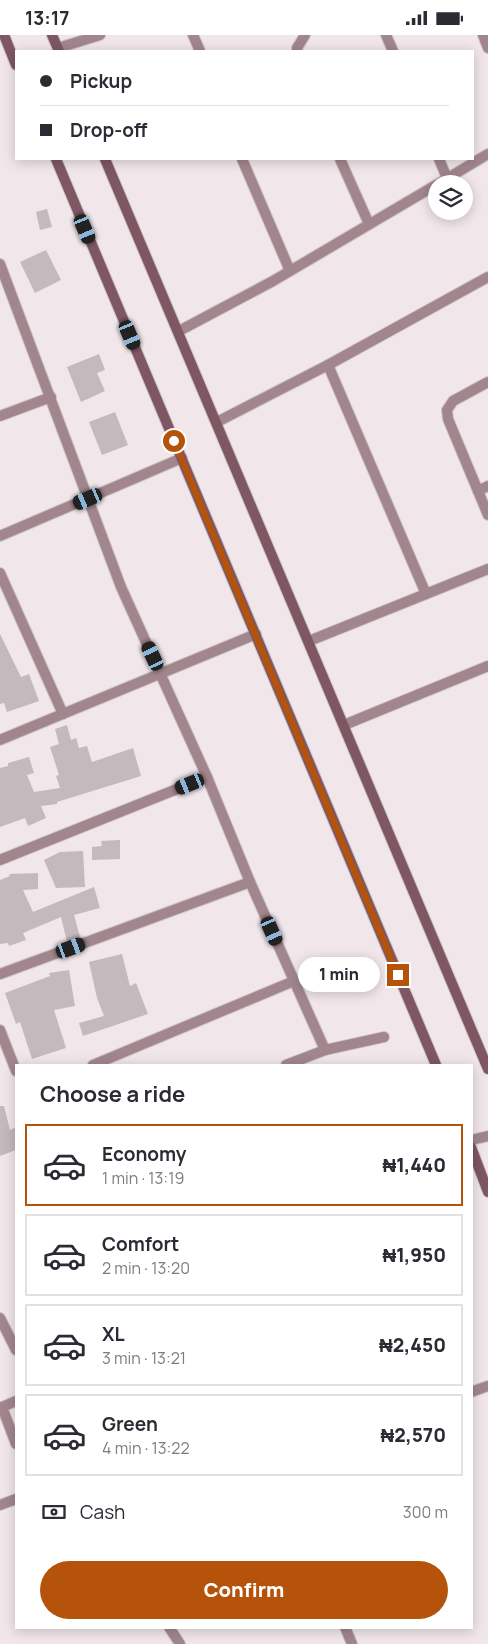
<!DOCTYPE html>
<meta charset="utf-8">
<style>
body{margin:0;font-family:Manrope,sans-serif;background:#f7f7f7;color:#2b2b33;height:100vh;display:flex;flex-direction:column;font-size:19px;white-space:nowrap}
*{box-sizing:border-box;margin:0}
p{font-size:16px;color:#7c7c81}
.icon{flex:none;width:28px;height:28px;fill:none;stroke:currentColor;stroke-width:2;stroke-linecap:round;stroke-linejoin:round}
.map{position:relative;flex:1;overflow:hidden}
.details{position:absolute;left:15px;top:1029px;width:458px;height:565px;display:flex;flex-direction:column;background:#fff;border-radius:0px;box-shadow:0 2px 12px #0003}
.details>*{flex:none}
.banner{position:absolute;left:15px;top:15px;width:459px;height:110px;border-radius:0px;box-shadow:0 2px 12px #0003;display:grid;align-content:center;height:110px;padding:0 25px;background:#fff}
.buttons{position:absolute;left:428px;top:140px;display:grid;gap:10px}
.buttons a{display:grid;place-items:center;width:45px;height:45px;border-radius:50%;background:#fff;box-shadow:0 2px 12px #0003;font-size:25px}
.end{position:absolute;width:22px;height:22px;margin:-11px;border:6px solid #b45309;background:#fff;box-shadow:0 0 0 2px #fff}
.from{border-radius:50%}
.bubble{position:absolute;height:35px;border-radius:18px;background:#fff;box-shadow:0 2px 12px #0003;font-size:16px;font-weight:800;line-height:35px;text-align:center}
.car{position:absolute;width:15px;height:30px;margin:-15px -8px;border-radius:6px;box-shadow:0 0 4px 1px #0007;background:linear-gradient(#222 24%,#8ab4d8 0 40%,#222 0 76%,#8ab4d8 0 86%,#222 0)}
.banner b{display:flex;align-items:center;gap:18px;height:48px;font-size:19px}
.banner b+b{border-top:1px solid #e1e1e2}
.banner i{width:12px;height:12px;background:#2b2b33}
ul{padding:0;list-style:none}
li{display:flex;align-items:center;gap:15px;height:82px;margin:0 10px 8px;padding:0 15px;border:2px solid #e1e1e2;border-radius:0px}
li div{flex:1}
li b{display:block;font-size:19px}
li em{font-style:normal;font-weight:800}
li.on{border-color:#b45309}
li>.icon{width:45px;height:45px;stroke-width:1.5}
h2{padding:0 25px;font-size:22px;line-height:60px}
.pay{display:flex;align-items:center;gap:12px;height:55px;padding:0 25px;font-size:19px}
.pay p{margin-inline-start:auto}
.button{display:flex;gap:10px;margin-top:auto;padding:10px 25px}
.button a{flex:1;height:58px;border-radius:30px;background:#b45309;color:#fff;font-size:20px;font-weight:800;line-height:58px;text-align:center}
.status{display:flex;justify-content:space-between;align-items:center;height:35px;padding:0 25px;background:#fff;direction:ltr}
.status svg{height:14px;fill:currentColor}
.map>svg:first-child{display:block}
.building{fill:#c4b9bc}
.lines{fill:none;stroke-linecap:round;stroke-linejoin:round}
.minor-casing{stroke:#cec4c6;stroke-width:12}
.tertiary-casing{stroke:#cec4c6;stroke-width:12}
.secondary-casing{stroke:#cec4c6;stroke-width:12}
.minor{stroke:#a2868e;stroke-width:10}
.tertiary{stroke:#a2868e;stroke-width:10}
.secondary{stroke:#7e5763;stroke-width:10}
.route{stroke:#b45309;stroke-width:6}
</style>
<div class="status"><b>13:17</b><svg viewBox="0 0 49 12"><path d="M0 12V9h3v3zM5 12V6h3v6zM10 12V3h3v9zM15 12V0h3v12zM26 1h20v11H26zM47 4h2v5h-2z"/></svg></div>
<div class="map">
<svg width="488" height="1609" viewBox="0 0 488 1609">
<rect width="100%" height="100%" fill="#f1e6e9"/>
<!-- building -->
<g class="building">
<path d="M 47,174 L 52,192 L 40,195 L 36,177 Z"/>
<path d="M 46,215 L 61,245 L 35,258 L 20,227 Z"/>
<path d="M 99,319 L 105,335 L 97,338 L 105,356 L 81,367 L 67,332 Z"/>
<path d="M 115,377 L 128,410 L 102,420 L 89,387 Z"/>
<path d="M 0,599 L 21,642 L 29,639 L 39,666 L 7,677 L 4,668 L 0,669 Z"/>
<path d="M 67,690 L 71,705 L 76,703 L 79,713 L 87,711 L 92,727 L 133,713 L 141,741 L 57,767 L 57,769 L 41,771 L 46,783 L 28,791 L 25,783 L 0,792 L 0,733 L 8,731 L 8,728 L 29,722 L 34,738 L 27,740 L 34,757 L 60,753 L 56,741 L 59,740 L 50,712 L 59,709 L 55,694 Z"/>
<path d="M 120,805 L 120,824 L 92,825 L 92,812 L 102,811 L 101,806 Z"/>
<path d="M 83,816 L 85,852 L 56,853 L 44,825 L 60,817 Z"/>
<path d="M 38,838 L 38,854 L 23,855 L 33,877 L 94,852 L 100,873 L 74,880 L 80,902 L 67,907 L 61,882 L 23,898 L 26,905 L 9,911 L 8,908 L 0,909 L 0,845 L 10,841 L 9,839 Z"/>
<path d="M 122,919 L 130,951 L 136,948 L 148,979 L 83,1001 L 79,988 L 104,981 L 97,963 L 89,927 Z"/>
<path d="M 69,935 L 75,971 L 54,975 L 66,1013 L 32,1024 L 20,987 L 16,989 L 5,958 L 50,941 L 49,938 Z"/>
<path d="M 0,1071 L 4,1071 L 10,1095 L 16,1092 L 16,1115 L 0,1121 Z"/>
</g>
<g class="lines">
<!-- minor casing -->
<g class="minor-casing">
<g id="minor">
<path d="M 193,0 L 200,16"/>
<path d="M 386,0 L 393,16"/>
<path d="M 483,0 L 488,13"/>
<path d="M 58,13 L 100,0"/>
<path d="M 297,16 L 297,13 L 305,0"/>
<path d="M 242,124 L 290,236"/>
<path d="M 340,124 L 369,189"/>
<path d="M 439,124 L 447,143"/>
<path d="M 438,149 L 488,119"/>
<path d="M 0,229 L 121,552 L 207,742 L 250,847 L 325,1015"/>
<path d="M 179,296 L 273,246 L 436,150"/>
<path d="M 328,330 L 426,559"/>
<path d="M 488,347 L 453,366 L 447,375 L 448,384 L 488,480"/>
<path d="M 0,381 L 51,362"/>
<path d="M 217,387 L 328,330 L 488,242"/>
<path d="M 478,456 L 488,451"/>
<path d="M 0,501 L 182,423"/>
<path d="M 0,538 L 63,679"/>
<path d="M 309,606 L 488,534"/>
<path d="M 344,690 L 488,631"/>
<path d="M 0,705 L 256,599"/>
<path d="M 0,825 L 207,742"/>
<path d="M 0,939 L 250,847"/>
<path d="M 0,995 L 16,1036"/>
<path d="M 93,1030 L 294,946"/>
<path d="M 286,1030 L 325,1015 L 384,1002"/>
<path d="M 0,1283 L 16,1315"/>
<path d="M 471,1357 L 488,1351"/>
<path d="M 2,1372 L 16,1409"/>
<path d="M 0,1373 L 16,1366"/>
<path d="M 0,1470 L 16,1464"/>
<path d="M 169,1592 L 180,1609"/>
<path d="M 345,1592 L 352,1609"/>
</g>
</g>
<!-- tertiary casing -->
<g class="tertiary-casing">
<path id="tertiary" d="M 471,1105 L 488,1101"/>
</g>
<!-- secondary casing -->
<g class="secondary-casing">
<g id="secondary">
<path d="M 4,0 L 16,30"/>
<path d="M 52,0 L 59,16"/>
<path d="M 56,124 L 436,1030"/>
<path d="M 105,124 L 488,1034"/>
<path d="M 471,1112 L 488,1157"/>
</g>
</g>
<!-- minor -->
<use href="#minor" class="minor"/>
<!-- tertiary -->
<use href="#tertiary" class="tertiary"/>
<!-- secondary -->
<use href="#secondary" class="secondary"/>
</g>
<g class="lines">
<!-- route -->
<path class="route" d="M 174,406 L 398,940"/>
</g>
</svg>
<div class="buttons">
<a><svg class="icon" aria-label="layers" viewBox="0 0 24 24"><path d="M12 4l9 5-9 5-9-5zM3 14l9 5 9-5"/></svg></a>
</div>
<i class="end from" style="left:174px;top:406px"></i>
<i class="end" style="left:398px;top:940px"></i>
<div class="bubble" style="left:298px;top:922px;width:82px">1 min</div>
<i class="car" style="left:85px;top:194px;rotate:157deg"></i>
<i class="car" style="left:130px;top:300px;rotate:157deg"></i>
<i class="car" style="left:88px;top:464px;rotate:247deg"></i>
<i class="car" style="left:153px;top:621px;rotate:335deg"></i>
<i class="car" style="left:190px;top:749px;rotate:248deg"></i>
<i class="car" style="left:272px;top:896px;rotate:156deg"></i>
<i class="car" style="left:71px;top:913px;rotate:70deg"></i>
<div class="banner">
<b><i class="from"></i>Pickup</b>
<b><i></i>Drop-off</b>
</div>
<section class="details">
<h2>Choose a ride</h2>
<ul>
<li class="on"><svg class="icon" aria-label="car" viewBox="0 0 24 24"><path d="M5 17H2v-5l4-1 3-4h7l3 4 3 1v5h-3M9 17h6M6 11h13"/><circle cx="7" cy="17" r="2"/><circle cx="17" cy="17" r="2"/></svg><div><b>Economy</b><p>1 min · 13:19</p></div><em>₦1,440</em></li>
<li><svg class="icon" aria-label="car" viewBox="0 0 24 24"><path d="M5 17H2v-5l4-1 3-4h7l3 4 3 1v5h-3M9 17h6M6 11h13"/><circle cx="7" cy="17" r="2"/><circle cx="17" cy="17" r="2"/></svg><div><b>Comfort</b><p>2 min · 13:20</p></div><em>₦1,950</em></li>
<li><svg class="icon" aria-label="car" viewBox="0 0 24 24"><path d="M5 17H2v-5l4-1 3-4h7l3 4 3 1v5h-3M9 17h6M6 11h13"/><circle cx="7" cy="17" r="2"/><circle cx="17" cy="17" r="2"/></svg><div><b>XL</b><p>3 min · 13:21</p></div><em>₦2,450</em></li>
<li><svg class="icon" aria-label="car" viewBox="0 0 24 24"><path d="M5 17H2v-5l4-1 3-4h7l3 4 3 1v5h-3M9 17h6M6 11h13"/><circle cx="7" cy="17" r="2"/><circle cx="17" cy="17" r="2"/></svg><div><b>Green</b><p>4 min · 13:22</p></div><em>₦2,570</em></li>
</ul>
<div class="pay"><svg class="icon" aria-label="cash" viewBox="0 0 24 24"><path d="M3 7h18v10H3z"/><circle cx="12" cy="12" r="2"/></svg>Cash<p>300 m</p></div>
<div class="button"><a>Confirm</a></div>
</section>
</div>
